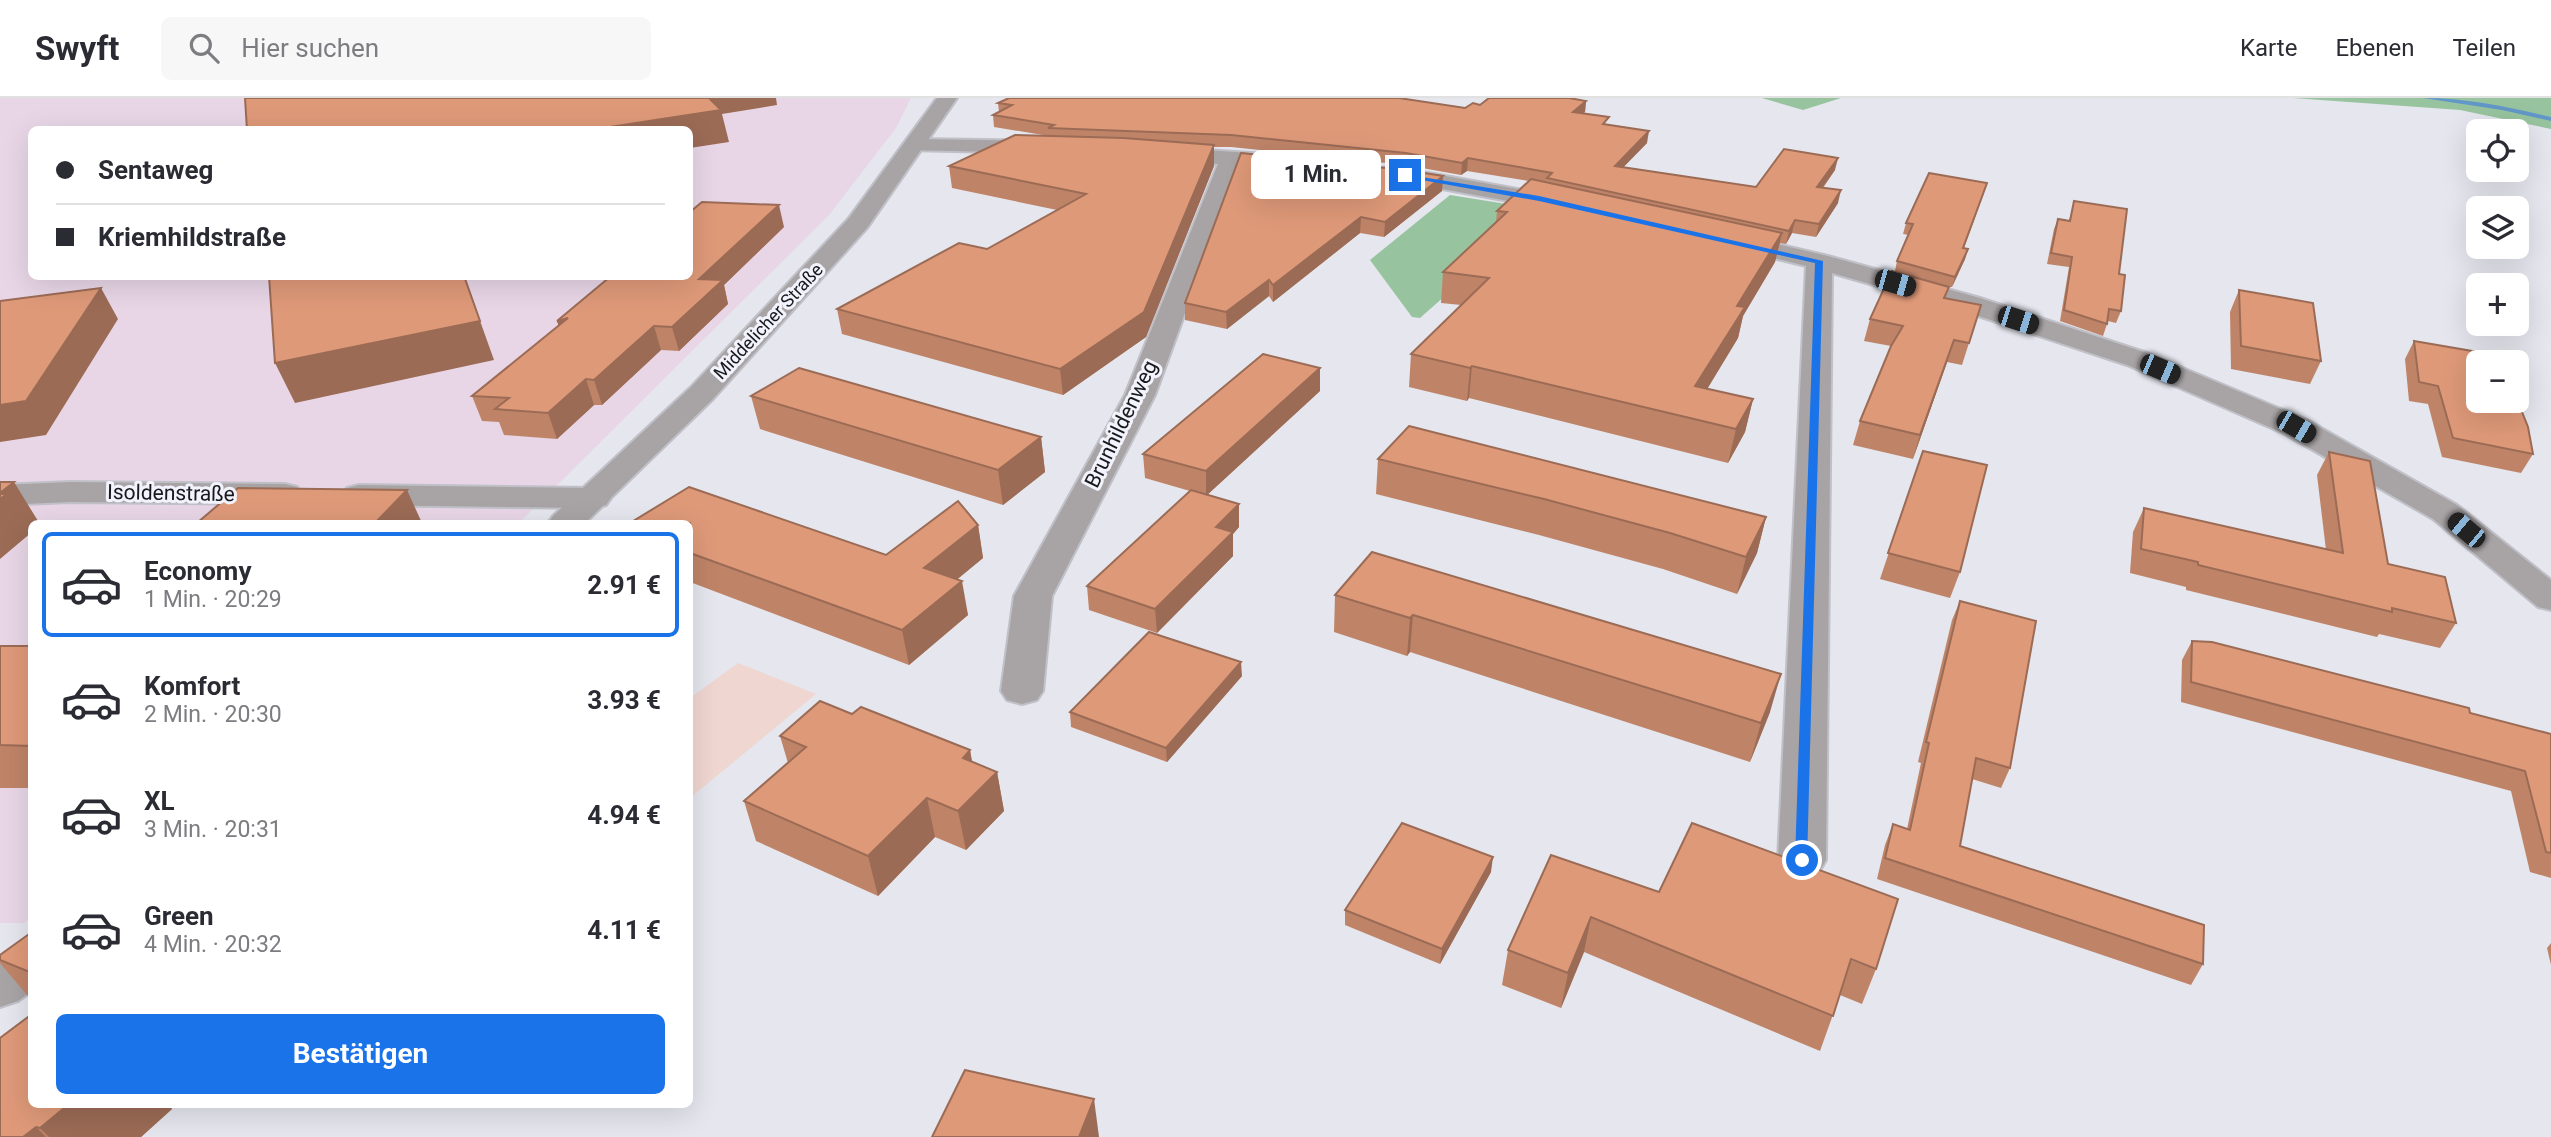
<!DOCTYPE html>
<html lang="de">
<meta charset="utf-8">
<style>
body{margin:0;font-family:Roboto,sans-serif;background:#f7f7f7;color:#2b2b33;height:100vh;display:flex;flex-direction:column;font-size:26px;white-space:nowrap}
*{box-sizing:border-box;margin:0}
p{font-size:23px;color:#7c7c81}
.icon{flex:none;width:38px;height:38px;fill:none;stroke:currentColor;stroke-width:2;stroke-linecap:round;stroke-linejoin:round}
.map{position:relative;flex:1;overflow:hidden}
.side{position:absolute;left:28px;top:422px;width:665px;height:588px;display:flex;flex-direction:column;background:#fff;border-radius:10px;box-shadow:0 7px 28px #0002}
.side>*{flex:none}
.top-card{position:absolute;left:28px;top:28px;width:665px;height:154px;border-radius:10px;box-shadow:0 7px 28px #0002;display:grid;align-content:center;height:154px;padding:0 28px;background:#fff}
.tools{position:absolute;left:2466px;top:21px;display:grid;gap:14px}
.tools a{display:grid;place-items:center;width:63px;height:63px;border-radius:10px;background:#fff;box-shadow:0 7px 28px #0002;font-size:35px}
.end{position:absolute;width:32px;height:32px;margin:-16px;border:9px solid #1a73e8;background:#fff;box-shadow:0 0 0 4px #fff}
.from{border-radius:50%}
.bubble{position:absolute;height:49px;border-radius:10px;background:#fff;box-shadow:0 7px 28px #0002;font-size:23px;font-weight:700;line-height:49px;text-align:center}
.car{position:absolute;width:21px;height:42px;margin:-21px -10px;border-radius:9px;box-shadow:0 0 5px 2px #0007;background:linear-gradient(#222 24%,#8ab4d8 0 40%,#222 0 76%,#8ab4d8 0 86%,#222 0)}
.top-card b{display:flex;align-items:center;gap:24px;height:66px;font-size:26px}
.top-card b+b{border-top:2px solid #e1e1e2}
.top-card i{width:18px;height:18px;background:#2b2b33}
ul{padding:12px 0 0;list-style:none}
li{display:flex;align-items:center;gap:21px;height:105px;margin:0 14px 10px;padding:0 14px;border:4px solid transparent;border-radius:10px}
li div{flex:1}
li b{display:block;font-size:26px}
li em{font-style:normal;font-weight:700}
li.current{border-color:#1a73e8}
li>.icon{width:63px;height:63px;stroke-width:1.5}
.cta{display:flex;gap:14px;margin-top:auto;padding:14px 28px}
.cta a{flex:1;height:80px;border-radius:10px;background:#1a73e8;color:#fff;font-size:28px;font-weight:700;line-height:80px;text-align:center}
header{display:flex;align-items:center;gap:42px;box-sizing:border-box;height:98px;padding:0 35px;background:#fff;border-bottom:2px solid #e1e1e2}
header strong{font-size:33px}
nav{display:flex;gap:38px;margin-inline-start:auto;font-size:24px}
.search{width:490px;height:63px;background:#f7f7f7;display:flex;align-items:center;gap:18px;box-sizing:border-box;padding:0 24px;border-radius:10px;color:#7c7c81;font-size:26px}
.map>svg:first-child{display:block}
.industrial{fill:#e8d6e7;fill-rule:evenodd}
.education{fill:#f0d6d1}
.green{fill:#97c49e}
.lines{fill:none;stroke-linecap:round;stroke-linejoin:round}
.stream{fill:#6297c9;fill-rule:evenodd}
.minor-casing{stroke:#c0c1c8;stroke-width:4}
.tertiary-casing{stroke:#c0c1c8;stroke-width:4}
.minor{fill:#a8a3a4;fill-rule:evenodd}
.tertiary{fill:#a8a3a4;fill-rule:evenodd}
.wall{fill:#bf8468}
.shaded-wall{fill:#9b6b55}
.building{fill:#de9979;stroke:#9b6b55;stroke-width:2}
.route{fill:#1a73e8}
.labels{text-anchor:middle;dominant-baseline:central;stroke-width:6;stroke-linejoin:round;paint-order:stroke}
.far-street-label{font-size:18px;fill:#18191b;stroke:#f2f3fc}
.street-label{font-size:21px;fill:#18191b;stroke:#f2f3fc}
</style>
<header>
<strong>Swyft</strong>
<div class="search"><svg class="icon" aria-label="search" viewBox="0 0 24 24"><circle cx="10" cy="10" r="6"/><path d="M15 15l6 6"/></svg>Hier suchen</div>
<nav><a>Karte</a><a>Ebenen</a><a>Teilen</a></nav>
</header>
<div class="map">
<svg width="2551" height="1039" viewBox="0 0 2551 1039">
<rect width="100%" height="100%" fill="#e5e6ee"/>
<!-- industrial -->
<path class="industrial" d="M 0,0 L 911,0 L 896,30 L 829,117 L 519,425 L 32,425 L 31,820 L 24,825 L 0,825 ZM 32,32 L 690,32 L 690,178 L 32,178 Z"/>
<!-- education -->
<path class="education" d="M 738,565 L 816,596 L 690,700 L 690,600 Z"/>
<!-- green -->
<g class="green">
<path d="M 1762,0 L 1841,0 L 1803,12 Z"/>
<path d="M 2293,0 L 2551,0 L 2551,31 L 2460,12 Z"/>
<path d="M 1450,97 L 1519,108 L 1473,173 L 1420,220 L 1412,219 L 1370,162 Z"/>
</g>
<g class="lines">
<!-- stream -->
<path class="stream" d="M 2423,0 C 2467,0 2509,9 2551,19 L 2551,23 L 2502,12 Z"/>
<!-- minor casing -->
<g class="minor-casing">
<g id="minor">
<path d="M 916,41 L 1044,43 L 1052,44 L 1055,49 L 1052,54 L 1044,55 L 908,52 L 905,47 L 908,42 Z"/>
<path d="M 1163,49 L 1292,58 L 1300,60 L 1303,65 L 1300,70 L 1292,72 L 1239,67 L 1155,297 L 1052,498 L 1043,593 L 1037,602 L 1022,606 L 1007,602 L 1001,593 L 1014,498 L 1125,297 L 1218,66 L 1155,60 L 1152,55 L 1155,50 Z"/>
<path d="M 1390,68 L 1568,100 L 1576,102 L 1580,107 L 1576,112 L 1568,114 L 1382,80 L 1379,75 L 1382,70 Z"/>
<path d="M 1726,134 L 1828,158 L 1980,200 L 2147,255 L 2307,322 L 2457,407 L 2551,482 L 2551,512 L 2538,509 L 2433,421 L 2285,336 L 2127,267 L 1960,212 L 1832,175 L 1826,762 L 1819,774 L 1802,780 L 1785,774 L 1778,762 L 1806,168 L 1717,146 L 1714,141 L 1717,136 Z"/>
<path d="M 70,384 L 285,386 L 297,389 L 302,396 L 297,403 L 285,406 L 70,404 L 0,407 L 0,387 Z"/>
<path d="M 359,387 L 594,390 L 606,393 L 611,400 L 606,407 L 594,410 L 359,407 L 347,404 L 342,397 L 347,390 Z"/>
</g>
</g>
<!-- tertiary casing -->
<g class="tertiary-casing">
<g id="tertiary">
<path d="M 937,0 L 957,0 L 867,130 L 713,301 L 585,425 L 548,425 L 553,418 L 691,289 L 849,120 Z"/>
<path d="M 32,845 L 32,893 L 18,903 L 0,909 L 0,860 L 14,851 Z"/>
</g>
</g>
<!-- minor -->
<use href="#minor" class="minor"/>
<!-- tertiary -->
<use href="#tertiary" class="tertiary"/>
</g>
<!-- wall -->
<g class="wall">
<path d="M 1586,3 L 1585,14 L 1583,15 L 1647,45 L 1623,69 L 1756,89 L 1835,72 L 1823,90 L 1838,105 L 1816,139 L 1792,135 L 1786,146 L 1780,145 L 1775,164 L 1743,218 L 1738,240 L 1707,291 L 1753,301 L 1745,334 L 1728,365 L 1469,300 L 1467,303 L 1409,289 L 1411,256 L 1461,207 L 1441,205 L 1443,174 L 1496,125 L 1497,113 L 1529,83 L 1467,73 L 1461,77 L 1405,67 L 1231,49 L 1214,49 L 1214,68 L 1146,239 L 1063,297 L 842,236 L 837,211 L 987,151 L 1057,112 L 952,90 L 949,68 L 1049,38 L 994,29 L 993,17 L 999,14 L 998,5 L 1465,10 L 1480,7 Z"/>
<path d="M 1443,78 L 1442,93 L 1384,139 L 1360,135 L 1273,204 L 1269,198 L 1227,231 L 1185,222 L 1185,205 Z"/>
<path d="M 1984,95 L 1964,150 L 1968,151 L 1965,161 L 1952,189 L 1949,189 L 1945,200 L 1981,207 L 1962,267 L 1947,264 L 1913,361 L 1853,347 L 1860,323 L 1891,248 L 1864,243 L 1870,221 L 1895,173 L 1897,163 L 1909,137 L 1903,136 L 1906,125 Z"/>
<path d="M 2074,103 L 2119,176 L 2121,213 L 2116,225 L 2108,223 L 2103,238 L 2060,223 L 2069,169 L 2047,166 L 2054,131 L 2058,121 L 2069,123 Z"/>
<path d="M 784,129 L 724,187 L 728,206 L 679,253 L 661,252 L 602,307 L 594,307 L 557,341 L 504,337 L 499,324 L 482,323 L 472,298 L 559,228 L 557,223 Z"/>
<path d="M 2239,192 L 2321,263 L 2310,286 L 2231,271 L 2230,214 Z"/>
<path d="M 2414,243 L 2533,356 L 2521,375 L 2442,359 L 2428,306 L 2409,303 L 2405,261 Z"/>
<path d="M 1320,293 L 1207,397 L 1239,429 L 1233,436 L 1233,458 L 1157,535 L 1089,512 L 1087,488 L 1190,393 L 1145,380 L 1143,356 Z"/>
<path d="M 751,298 L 1041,339 L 1045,374 L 1003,407 L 760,331 Z"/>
<path d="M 1923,353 L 1960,474 L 1950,500 L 1880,481 Z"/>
<path d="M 2329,354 L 2388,466 L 2456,525 L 2440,550 L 2379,536 L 2377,539 L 2186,492 L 2186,489 L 2130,475 L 2133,434 L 2144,410 L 2326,452 L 2317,377 Z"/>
<path d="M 1378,361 L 1766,419 L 1757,455 L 1737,496 L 1663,471 L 1539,437 L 1376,396 Z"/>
<path d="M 690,425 L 886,457 L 978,427 L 983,460 L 957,481 L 968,517 L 909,567 L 690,484 Z"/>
<path d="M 1372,454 L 1770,614 L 1750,664 L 1410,554 L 1407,558 L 1334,534 L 1335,497 Z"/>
<path d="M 1960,503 L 2010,670 L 2001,690 L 1972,681 L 1960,748 L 2203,866 L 2191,887 L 1877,781 L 1885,747 L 1893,726 L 1907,731 L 1921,665 L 1918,664 L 1952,522 Z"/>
<path d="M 2192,543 L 2551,636 L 2551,780 L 2530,774 L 2511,693 L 2181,604 L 2182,562 Z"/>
<rect x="0" y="548" width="32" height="142"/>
<path d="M 1242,578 L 1167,664 L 1071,629 L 1070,614 Z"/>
<path d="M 852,616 L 970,652 L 972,664 L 997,674 L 1004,713 L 966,752 L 935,739 L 878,798 L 756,743 L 744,703 L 788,665 L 780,638 Z"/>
<path d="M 1551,757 L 1876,871 L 1862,906 L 1840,897 L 1820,953 L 1584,854 L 1561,910 L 1502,887 L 1508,852 Z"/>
<path d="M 1491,774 L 1440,866 L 1345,827 L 1345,812 Z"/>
<path d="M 32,837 L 32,903 L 0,865 L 0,857 Z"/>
<path d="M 2551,845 L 2551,867 L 2547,850 Z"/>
<path d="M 32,916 L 170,1008 L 172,1011 L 141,1039 L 0,1039 Z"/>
</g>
<!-- shaded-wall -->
<g class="shaded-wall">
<path d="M 700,0 L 776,0 L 777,7 L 722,16 L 729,44 L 690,50 L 690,32 L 603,32 L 603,30 Z"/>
<path d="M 1586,3 L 1585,14 L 1571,25 L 1573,14 Z"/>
<path d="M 1649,33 L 1647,45 L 1613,80 L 1615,68 Z"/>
<path d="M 1214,47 L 1214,68 L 1146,239 L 1063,297 L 1060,271 Z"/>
<path d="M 1468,60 L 1467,73 L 1461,77 L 1462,65 Z"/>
<path d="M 1838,60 L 1835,72 L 1814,101 L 1817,89 Z"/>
<path d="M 1443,78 L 1442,93 L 1384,139 L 1385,124 Z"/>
<path d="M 1841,92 L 1838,105 L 1816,139 L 1819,126 Z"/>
<path d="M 779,107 L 784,129 L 724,187 L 728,206 L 679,253 L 672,229 L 699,181 Z"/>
<path d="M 1361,119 L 1360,135 L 1273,204 L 1273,187 Z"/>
<path d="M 1795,122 L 1792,135 L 1786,146 L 1789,133 Z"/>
<path d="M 1782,135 L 1775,164 L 1743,218 L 1738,240 L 1689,321 L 1695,288 L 1737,208 Z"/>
<path d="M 1968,151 L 1965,161 L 1952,189 L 1955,179 Z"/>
<path d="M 464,178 L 494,262 L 295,305 L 275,265 Z"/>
<path d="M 1269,182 L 1269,198 L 1227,231 L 1226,214 Z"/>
<path d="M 101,190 L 118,221 L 46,337 L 0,344 L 0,307 Z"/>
<path d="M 568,220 L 565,247 L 557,223 Z"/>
<path d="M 654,228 L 661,252 L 602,307 L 594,282 Z"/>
<path d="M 1954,242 L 1947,264 L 1913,361 L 1920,337 Z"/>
<path d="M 1472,268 L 1469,300 L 1467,303 L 1470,270 Z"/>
<path d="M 1320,270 L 1320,293 L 1206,398 L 1206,373 Z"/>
<path d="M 586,281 L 594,307 L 557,341 L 548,315 Z"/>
<path d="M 1753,301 L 1745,334 L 1728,365 L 1736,331 Z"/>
<path d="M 1041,339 L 1045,374 L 1003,407 L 998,372 Z"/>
<path d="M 14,384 L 38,423 L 35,425 L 32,425 L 32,428 L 29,430 L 32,434 L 0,461 L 0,395 Z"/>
<path d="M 407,392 L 422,425 L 375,425 Z"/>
<path d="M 1239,406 L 1239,429 L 1233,436 L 1233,458 L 1157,535 L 1155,511 L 1216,429 Z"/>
<path d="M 1766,419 L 1757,455 L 1737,496 L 1746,459 Z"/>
<path d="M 978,427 L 983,460 L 930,504 L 924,470 Z"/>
<path d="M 962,483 L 968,517 L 909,567 L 902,532 Z"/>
<path d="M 1413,517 L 1410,554 L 1407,558 L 1410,520 Z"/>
<path d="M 1241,564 L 1242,578 L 1167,664 L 1166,650 Z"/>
<path d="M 1781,576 L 1770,614 L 1750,664 L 1761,625 Z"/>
<path d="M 970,652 L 977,692 L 963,660 Z"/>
<path d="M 997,674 L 1004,713 L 966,752 L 958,713 Z"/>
<path d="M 927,700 L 935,739 L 878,798 L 868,758 Z"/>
<path d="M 1493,759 L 1491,774 L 1440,866 L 1442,851 Z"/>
<path d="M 1591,819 L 1584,854 L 1561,910 L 1568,875 Z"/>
<path d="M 1094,1001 L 1099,1039 L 1079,1039 Z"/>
<path d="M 69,1006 L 172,1006 L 170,1008 L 172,1011 L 141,1039 L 49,1039 L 40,1030 Z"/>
<path d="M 36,1029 L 46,1039 L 23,1039 Z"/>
</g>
<!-- building -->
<g class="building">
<path d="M 245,0 L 709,0 L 721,12 L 603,30 L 604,32 L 247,32 Z"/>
<path d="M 1009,0 L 1399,0 L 1465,10 L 1473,5 L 1480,7 L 1489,0 L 1569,0 L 1586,3 L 1573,14 L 1609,19 L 1603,26 L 1649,33 L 1615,68 L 1756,89 L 1784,51 L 1838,60 L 1817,89 L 1841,92 L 1819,126 L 1795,122 L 1789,133 L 1547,80 L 1552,75 L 1468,60 L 1462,65 L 1406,55 L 1231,37 L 1048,30 L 1054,27 L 993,17 L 1012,7 L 998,5 Z"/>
<path d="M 1015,37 L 1124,40 L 1214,47 L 1144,214 L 1060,271 L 837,211 L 959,145 L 987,151 L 1086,96 L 949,68 Z"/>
<path d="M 1241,55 L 1405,72 L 1443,78 L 1385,124 L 1361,119 L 1273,187 L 1269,182 L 1226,214 L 1185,205 Z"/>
<path d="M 1929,75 L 1987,85 L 1963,150 L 1968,151 L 1955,179 L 1897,163 L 1913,126 L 1906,125 Z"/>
<path d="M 1531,81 L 1782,135 L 1737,208 L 1745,209 L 1695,288 L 1753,301 L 1736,331 L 1472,268 L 1470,270 L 1411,256 L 1489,180 L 1443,174 L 1507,114 L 1497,113 Z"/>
<path d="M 2074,103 L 2127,111 L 2119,176 L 2125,177 L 2121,213 L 2109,211 L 2107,226 L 2064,212 L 2072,159 L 2051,155 L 2058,121 L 2070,123 Z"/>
<path d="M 702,104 L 779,107 L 699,181 L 723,182 L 672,229 L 654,228 L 594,282 L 586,281 L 548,315 L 495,311 L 509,300 L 472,298 L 568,220 L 557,223 L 611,178 L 690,178 L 690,114 Z"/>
<path d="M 1892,173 L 1949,189 L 1944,200 L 1981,207 L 1969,245 L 1954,242 L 1920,337 L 1860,323 L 1891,248 L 1903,228 L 1870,221 Z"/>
<path d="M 269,178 L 464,178 L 480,223 L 275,265 Z"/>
<path d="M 101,190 L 26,303 L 0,307 L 0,203 Z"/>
<path d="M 2239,192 L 2313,205 L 2321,263 L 2241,248 Z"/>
<path d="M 2414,243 L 2501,258 L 2503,264 L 2478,264 L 2478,303 L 2516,303 L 2516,299 L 2528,329 L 2533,356 L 2453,340 L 2438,288 L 2419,284 Z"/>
<path d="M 1263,256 L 1320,270 L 1206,373 L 1143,356 Z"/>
<path d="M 799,270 L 1041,339 L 998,372 L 751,298 Z"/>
<path d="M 1409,328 L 1766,419 L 1746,459 L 1670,435 L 1544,401 L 1378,361 Z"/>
<path d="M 1923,353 L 1987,367 L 1960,474 L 1888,455 Z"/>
<path d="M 2329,354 L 2370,363 L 2388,466 L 2445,479 L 2456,525 L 2392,510 L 2392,514 L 2198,467 L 2198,464 L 2141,451 L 2144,410 L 2343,455 Z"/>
<path d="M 0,384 L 14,384 L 0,395 Z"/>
<path d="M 689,389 L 886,457 L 958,403 L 978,427 L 924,470 L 962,483 L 902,532 L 690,455 L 690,425 L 630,425 Z"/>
<path d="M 238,390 L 407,392 L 375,425 L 197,425 Z"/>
<path d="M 1191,392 L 1239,406 L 1216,429 L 1233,434 L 1155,511 L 1087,488 Z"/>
<path d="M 0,396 L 7,396 L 0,401 Z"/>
<path d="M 1372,454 L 1781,576 L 1761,625 L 1413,517 L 1410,520 L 1335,497 Z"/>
<path d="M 1960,503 L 2036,523 L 2010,670 L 1976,660 L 1960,748 L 2204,827 L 2203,866 L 1885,760 L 1893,726 L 1910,732 L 1929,645 L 1926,644 Z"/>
<path d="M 1149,534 L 1241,564 L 1166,650 L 1070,614 Z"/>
<path d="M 2192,543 L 2212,544 L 2469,610 L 2470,615 L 2551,636 L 2551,755 L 2546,754 L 2525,673 L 2191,584 Z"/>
<path d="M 0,548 L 32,548 L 32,648 L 0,647 Z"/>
<path d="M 820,603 L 852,616 L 861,609 L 970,652 L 963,660 L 997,674 L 958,713 L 927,700 L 868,758 L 744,703 L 806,649 L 780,638 Z"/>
<path d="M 1402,725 L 1493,759 L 1442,851 L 1345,812 Z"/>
<path d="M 1692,725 L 1898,801 L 1876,871 L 1851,861 L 1833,918 L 1591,819 L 1568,875 L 1508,852 L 1551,757 L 1659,794 Z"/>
<path d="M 29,836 L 32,837 L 32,875 L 0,862 L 0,857 Z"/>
<path d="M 32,916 L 32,1006 L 69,1006 L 40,1030 L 36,1029 L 23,1039 L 0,1039 L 0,940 Z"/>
<path d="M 965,972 L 1094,1001 L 1079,1039 L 932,1039 Z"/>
</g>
<!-- route -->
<path class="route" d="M 1403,76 L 1539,98 L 1823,163 L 1807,765 L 1802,767 L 1795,762 L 1815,165 L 1539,103 L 1405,79 Z"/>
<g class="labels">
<!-- far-street labels -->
<g class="far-street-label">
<text transform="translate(768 223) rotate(-47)">Middelicher Straße</text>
</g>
<!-- street labels -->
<g class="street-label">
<text transform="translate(1121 326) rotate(-64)">Brunhildenweg</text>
<text transform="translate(171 395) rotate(1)">Isoldenstraße</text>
</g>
</g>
</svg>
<div class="tools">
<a><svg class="icon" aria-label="locate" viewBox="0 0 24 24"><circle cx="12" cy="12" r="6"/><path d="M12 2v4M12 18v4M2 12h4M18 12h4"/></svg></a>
<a><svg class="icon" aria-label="layers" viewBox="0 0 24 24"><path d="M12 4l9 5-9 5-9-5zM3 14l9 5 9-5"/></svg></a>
<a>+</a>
<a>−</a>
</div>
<i class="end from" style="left:1802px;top:762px"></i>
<i class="end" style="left:1405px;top:77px"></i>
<div class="bubble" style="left:1251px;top:52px;width:130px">1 Min.</div>
<i class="car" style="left:1895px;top:185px;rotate:106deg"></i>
<i class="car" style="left:2018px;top:222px;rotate:108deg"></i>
<i class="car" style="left:2160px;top:271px;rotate:113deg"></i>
<i class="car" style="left:2296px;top:329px;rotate:120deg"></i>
<i class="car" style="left:2466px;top:432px;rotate:310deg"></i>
<div class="top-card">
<b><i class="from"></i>Sentaweg</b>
<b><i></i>Kriemhildstraße</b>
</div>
<section class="side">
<ul>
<li class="current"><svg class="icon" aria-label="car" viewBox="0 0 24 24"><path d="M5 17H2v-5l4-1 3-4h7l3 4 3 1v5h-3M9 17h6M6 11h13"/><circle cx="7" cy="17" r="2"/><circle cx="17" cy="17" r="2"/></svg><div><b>Economy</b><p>1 Min. · 20:29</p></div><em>2.91 €</em></li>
<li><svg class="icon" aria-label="car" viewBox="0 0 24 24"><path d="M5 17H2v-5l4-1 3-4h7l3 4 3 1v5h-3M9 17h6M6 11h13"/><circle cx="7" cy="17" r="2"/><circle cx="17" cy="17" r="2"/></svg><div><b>Komfort</b><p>2 Min. · 20:30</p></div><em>3.93 €</em></li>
<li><svg class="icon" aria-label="car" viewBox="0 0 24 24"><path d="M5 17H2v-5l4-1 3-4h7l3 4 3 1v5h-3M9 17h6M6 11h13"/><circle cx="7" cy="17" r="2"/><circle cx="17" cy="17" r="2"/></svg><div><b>XL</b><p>3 Min. · 20:31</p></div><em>4.94 €</em></li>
<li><svg class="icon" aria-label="car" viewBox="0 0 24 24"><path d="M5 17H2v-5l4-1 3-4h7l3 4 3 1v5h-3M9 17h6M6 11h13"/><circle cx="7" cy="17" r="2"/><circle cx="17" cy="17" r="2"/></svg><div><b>Green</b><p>4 Min. · 20:32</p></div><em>4.11 €</em></li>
</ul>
<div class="cta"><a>Bestätigen</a></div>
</section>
</div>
